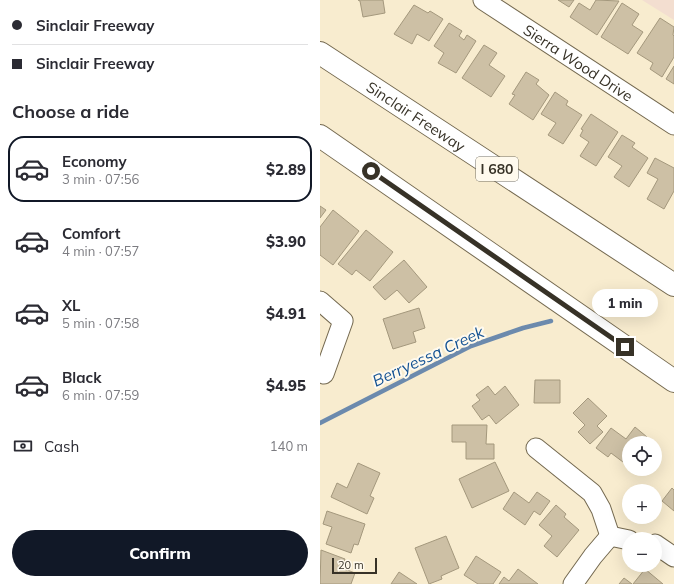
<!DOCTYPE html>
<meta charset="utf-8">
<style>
body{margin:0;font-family:Mulish,sans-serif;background:#f7f7f7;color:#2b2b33;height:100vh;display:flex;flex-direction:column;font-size:15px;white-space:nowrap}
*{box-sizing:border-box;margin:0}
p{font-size:13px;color:#7c7c81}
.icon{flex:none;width:22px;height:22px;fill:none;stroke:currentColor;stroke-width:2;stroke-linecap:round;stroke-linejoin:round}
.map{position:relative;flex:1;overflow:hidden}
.sheet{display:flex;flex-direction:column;background:#fff;width:320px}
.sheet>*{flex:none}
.banner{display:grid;align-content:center;height:88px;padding:0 12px;background:#fff}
.buttons{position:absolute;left:302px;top:436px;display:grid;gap:8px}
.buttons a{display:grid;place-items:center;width:40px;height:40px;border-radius:50%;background:#fff;box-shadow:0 4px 16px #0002;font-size:20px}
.scale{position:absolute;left:12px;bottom:10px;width:45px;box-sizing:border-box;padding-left:4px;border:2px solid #373227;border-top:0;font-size:11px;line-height:14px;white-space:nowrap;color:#373227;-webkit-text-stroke:3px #fffaee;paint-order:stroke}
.end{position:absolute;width:18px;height:18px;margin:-9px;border:5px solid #373227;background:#fff;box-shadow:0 0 0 2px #fff}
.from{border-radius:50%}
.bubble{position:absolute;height:28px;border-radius:14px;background:#fff;box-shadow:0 4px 16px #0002;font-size:13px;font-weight:800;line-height:28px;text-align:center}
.banner b{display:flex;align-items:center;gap:14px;height:38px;font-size:15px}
.banner b+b{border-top:1px solid #e1e1e2}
.banner i{width:10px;height:10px;background:#2b2b33}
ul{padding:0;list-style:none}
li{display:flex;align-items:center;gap:12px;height:66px;margin:0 8px 6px;padding:0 4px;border:2px solid transparent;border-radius:16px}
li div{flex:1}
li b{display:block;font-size:15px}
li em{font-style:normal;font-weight:800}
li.current{border-color:#111827}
li>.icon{width:36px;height:36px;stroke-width:1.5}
h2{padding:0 12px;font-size:18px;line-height:48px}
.pay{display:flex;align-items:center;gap:10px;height:44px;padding:0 12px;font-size:15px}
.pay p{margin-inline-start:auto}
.cta{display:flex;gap:8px;margin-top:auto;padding:8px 12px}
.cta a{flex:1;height:46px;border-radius:24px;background:#111827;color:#fff;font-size:16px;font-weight:800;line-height:46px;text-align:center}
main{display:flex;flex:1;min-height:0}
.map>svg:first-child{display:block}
.education{fill:#f3ded0}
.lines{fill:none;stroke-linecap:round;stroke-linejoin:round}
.stream{stroke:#6c8aad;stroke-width:4.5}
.building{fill:#cdc0a5;stroke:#a4987d}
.minor-casing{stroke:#746950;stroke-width:21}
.highway-casing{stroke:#746950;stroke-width:24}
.minor{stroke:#fff;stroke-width:19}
.highway{stroke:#fff;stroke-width:22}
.route{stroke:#373227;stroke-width:5}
.labels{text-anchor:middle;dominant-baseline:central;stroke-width:4;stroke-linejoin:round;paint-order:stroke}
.shield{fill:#fffaee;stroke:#736e63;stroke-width:1}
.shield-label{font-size:14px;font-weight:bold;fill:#373227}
.street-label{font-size:15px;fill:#373227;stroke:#fffaee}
.water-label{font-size:16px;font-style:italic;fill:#145293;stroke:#fffaee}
</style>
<main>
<section class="sheet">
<div class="banner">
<b><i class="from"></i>Sinclair Freeway</b>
<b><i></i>Sinclair Freeway</b>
</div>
<h2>Choose a ride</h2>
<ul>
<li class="current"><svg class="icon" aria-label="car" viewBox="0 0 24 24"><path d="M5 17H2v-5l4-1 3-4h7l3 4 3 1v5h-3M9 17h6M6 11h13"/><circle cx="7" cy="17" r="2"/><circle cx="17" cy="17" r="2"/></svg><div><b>Economy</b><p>3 min · 07:56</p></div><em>$2.89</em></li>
<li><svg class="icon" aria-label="car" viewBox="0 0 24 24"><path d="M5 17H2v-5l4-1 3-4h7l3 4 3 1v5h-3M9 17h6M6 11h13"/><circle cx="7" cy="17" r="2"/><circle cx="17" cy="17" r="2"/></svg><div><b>Comfort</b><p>4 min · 07:57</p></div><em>$3.90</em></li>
<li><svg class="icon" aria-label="car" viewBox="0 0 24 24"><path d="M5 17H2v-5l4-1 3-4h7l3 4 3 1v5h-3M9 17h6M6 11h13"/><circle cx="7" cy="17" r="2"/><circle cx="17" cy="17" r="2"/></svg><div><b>XL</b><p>5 min · 07:58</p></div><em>$4.91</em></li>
<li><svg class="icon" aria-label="car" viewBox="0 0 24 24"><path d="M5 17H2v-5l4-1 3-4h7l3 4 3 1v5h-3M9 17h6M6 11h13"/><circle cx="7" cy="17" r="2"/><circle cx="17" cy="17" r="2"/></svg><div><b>Black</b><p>6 min · 07:59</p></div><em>$4.95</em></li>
</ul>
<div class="pay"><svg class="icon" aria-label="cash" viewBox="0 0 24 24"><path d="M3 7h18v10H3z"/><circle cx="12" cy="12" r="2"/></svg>Cash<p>140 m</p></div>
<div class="cta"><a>Confirm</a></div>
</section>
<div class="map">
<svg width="354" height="584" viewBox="0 0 354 584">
<rect width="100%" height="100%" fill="#f8eccf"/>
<!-- education -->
<path class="education" d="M 322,0 L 354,0 L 354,20 Z"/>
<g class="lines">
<!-- stream -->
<path class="stream" d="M 0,423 L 151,346 L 203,328 L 231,321"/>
</g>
<!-- building -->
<g class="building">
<path d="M 38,0 L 63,0 L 65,13 L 43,17 L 40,1 Z"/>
<path d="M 238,0 L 254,0 L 249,7 Z"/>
<path d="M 276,0 L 299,1 L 277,35 L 250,17 L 259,3 L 270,10 Z"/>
<path d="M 302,3 L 319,14 L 312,25 L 323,32 L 308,54 L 281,37 Z"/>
<path d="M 94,5 L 108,13 L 110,11 L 123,19 L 109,41 L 97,34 L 92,44 L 74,34 Z"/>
<path d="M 340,18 L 354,27 L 353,35 L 354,36 L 354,57 L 342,77 L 330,69 L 333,63 L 317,53 Z"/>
<path d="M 129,23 L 142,31 L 139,36 L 144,40 L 147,35 L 156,41 L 136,73 L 118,63 L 124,53 L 114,46 Z"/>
<path d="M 164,45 L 177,53 L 169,65 L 185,76 L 171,97 L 142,78 Z"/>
<path d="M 354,66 L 354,84 L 346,79 Z"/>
<path d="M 206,72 L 219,80 L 216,84 L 229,95 L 213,120 L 189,104 L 195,95 L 192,94 Z"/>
<path d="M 235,92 L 248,101 L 246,105 L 262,115 L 243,144 L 228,135 L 236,123 L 221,114 Z"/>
<path d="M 271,114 L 298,132 L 276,166 L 260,156 L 269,142 L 260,136 L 263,130 L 261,129 Z"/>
<path d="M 302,135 L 315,143 L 312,147 L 328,158 L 309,187 L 294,177 L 302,166 L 288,157 Z"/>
<path d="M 335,158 L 354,168 L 354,191 L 344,209 L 327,199 L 338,179 L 327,173 Z"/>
<path d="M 0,206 L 6,210 L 0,218 Z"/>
<path d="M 13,210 L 39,231 L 13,265 L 0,255 L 0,227 Z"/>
<path d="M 46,230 L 73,252 L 50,281 L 36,270 L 32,275 L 18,264 Z"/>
<path d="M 84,260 L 107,287 L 89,303 L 77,290 L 65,300 L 53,287 Z"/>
<path d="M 99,308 L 105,328 L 93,332 L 96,342 L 73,349 L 63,319 Z"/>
<path d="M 215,380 L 240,380 L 240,403 L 214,403 Z"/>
<path d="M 168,386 L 175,395 L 185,386 L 199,405 L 176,424 L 169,415 L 162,420 L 152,406 L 160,400 L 156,395 Z"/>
<path d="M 268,398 L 287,416 L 277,426 L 283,432 L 270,444 L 258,432 L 265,425 L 253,413 Z"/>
<path d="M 132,425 L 167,425 L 166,444 L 174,444 L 174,459 L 146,459 L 146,442 L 132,442 Z"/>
<path d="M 315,427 L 327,437 L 322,443 L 309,443 L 309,453 L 303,462 L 291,453 L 288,457 L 276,448 L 291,428 L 306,439 Z"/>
<path d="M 175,462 L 189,491 L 152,508 L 139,479 Z"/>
<path d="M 38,463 L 60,473 L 50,496 L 54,498 L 47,514 L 11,497 L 17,483 L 27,488 Z"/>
<path d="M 352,488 L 354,490 L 354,511 L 342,501 Z"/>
<path d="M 194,492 L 209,503 L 217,492 L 230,501 L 220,515 L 214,511 L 205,525 L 183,509 Z"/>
<path d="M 236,505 L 246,514 L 244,517 L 259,530 L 237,557 L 224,546 L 232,536 L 219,525 Z"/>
<path d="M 7,511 L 45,524 L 38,545 L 34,544 L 31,553 L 6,544 L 12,527 L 3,524 Z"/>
<path d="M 126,536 L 139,568 L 121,576 L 122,579 L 109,584 L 95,548 Z"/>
<path d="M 1,550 L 25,559 L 22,568 L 35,573 L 31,584 L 0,584 Z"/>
<path d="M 156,556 L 181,572 L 173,584 L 158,584 L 144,575 Z"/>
<path d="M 198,569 L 218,584 L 179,584 L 184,577 L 189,581 Z"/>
<path d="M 325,569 L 343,584 L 313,584 Z"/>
<path d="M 79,572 L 97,584 L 71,584 Z"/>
<path d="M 304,578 L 312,584 L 299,584 Z"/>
</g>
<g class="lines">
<!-- minor casing -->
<g class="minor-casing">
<g id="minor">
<path id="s1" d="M 163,0 L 354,125"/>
<path d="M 0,301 L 23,321 L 4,374"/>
<path d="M 216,448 L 272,493 L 281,509 L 290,536"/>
<path d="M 290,536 L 309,540"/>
<path d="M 335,544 L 354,557"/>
<path d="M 253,584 L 273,556 L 290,536"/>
</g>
</g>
<!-- highway casing -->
<g class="highway-casing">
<g id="highway">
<path id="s2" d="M 0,53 L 354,285"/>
<path d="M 0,136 L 354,381"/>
</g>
</g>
<!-- minor -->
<use href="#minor" class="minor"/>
<!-- highway -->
<use href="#highway" class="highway"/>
</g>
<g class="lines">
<!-- route -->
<path class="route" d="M 51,171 L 305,347"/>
</g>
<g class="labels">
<!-- shield labels -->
<rect class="shield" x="156" y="157" width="42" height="24" rx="3"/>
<g class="shield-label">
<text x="177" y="169">I 680</text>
</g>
<!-- street labels -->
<g class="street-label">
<text stroke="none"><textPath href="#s1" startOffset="114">Sierra Wood Drive</textPath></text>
<text stroke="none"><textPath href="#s2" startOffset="115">Sinclair Freeway</textPath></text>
</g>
<!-- water labels -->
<g class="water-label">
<text transform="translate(108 356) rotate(-25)">Berryessa Creek</text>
</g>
</g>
</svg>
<div class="buttons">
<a><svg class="icon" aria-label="locate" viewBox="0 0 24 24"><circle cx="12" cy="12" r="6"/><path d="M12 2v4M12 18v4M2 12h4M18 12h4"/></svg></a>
<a>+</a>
<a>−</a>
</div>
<div class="scale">20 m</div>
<i class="end from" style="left:51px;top:171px"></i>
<i class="end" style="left:305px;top:347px"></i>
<div class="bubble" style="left:272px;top:289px;width:66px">1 min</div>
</div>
</main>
